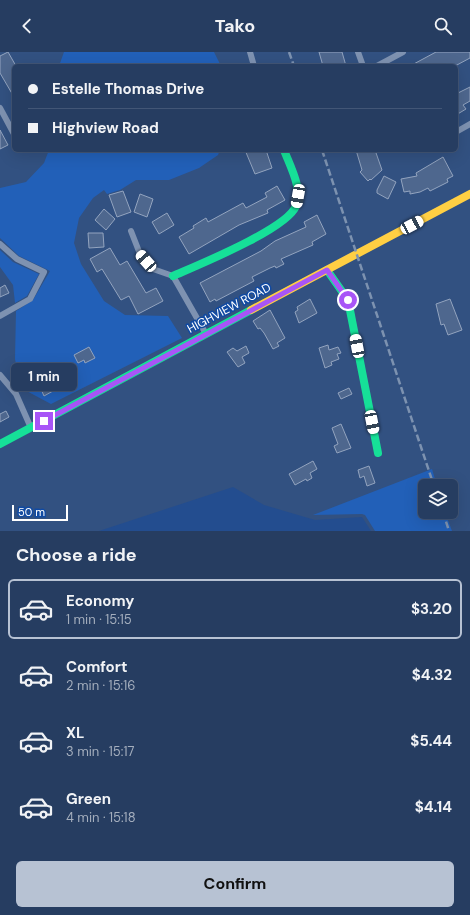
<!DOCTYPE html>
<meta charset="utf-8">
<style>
body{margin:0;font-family:"DM Sans",sans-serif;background:#32486a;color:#f1f3f6;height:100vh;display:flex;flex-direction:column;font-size:15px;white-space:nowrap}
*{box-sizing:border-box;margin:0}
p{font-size:13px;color:#a4aebd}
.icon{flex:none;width:22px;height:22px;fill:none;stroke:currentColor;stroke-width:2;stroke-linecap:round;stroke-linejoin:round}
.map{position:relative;height:479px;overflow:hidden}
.panel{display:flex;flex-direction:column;background:#263d61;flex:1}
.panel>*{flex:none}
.guide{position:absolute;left:12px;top:12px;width:446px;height:88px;border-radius:6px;box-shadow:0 4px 16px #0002,0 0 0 1px #425676;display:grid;align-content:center;height:88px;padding:0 16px;background:#263d61}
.tools{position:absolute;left:418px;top:427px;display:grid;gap:8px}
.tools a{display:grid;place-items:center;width:40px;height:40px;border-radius:6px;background:#263d61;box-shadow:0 4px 16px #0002,0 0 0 1px #425676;font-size:20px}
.scale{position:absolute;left:12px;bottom:10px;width:56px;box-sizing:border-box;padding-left:4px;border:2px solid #fff;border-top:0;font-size:11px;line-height:14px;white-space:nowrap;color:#fff;-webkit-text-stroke:3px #104aa3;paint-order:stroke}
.end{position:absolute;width:18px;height:18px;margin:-9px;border:5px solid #a855f7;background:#fff;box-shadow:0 0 0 2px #fff}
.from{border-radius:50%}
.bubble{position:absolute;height:28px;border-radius:6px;background:#263d61;box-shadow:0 4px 16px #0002,0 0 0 1px #425676;font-size:13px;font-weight:700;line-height:28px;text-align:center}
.car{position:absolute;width:12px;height:24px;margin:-12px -6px;border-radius:5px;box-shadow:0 0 3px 1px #0007;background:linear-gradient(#fff 24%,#345 0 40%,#fff 0 76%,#345 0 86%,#fff 0)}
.guide b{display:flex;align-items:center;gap:14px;height:38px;font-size:15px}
.guide b+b{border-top:1px solid #425676}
.guide i{width:10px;height:10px;background:#f1f3f6}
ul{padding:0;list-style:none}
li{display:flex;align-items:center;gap:12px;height:60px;margin:0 8px 6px;padding:0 8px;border:2px solid transparent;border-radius:6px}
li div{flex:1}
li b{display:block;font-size:15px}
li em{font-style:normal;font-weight:700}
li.selected{border-color:#b7c2d3}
li>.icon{width:36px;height:36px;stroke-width:1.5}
h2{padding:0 16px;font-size:18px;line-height:48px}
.action{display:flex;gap:8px;margin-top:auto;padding:8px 16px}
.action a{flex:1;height:46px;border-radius:6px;background:#b7c2d3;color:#111;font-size:16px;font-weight:700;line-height:46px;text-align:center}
header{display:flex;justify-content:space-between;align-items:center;height:52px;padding:0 16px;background:#263d61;font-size:18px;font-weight:700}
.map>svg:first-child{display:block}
.green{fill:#2260b8}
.water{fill:#234d8f}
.building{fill:#4e678e;stroke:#93a4bf}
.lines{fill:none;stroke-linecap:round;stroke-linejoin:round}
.street{stroke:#7e92b1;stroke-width:6}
.fast{stroke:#16e098;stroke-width:8}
.slow{stroke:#ffcf43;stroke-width:8}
.rail{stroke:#7d92b0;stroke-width:2.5;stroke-dasharray:7 3;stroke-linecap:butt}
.route{stroke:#a855f7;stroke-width:5}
.labels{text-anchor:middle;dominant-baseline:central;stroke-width:3;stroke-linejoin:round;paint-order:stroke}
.street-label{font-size:12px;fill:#fff;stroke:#104aa3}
</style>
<header><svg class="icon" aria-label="back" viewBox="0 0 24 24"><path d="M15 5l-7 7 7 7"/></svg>Tako<svg class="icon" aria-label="search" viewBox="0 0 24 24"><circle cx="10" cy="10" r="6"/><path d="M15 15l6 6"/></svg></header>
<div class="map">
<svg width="470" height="479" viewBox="0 0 470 479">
<rect width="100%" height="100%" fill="#325181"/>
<!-- green -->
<g class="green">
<path d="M 64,0 L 214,0 L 221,14 L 59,14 Z"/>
<path d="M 49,98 L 220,98 L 218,103 L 199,116 L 169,128 L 136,128 L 120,138 L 107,142 L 104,138 L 93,146 L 79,166 L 74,191 L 81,212 L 104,249 L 125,263 L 168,264 L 182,286 L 51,352 L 21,336 L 15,307 L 16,259 L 33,248 L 50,219 L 19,204 L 0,186 L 0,136 L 26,130 L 44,111 Z"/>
<path d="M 0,198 L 13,210 L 39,222 L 27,244 L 15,251 L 13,233 L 0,215 Z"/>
<path d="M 432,417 L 437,434 L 425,434 L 425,460 L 445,460 L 452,479 L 375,479 L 365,463 L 362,462 L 313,463 Z"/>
</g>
<!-- water -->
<path class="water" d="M 233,435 L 264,453 L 315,468 L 362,465 L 371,479 L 99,479 Z"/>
<!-- building -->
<g class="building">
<path d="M 8,0 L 16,14 L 14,14 L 14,45 L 0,21 L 0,4 Z"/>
<path d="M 319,0 L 342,0 L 346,14 L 323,14 Z"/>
<path d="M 436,0 L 470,0 L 470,6 L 455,14 L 410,14 Z"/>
<path d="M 470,35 L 470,49 L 463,53 L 466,57 L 456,63 L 456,42 Z"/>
<path d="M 0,78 L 8,93 L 0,97 Z"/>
<path d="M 245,98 L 266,98 L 272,116 L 255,122 Z"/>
<path d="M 356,98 L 375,98 L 382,118 L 371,128 L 370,127 L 368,129 L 360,120 L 362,118 Z"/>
<path d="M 443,105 L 453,124 L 447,127 L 448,130 L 430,139 L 428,136 L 420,140 L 410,142 L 410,139 L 404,140 L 401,127 L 417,124 L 416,121 Z"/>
<path d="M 384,124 L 396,130 L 388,147 L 377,141 L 377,138 Z"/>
<path d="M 277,134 L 285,148 L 267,158 L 268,161 L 239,173 L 189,202 L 179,185 L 194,176 L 193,174 L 206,166 L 208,170 L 243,151 L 246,156 L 267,145 L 265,141 Z"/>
<path d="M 123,139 L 131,160 L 117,165 L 109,143 Z"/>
<path d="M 140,142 L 153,147 L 147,165 L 134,160 Z"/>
<path d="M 104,157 L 115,167 L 106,178 L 95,168 Z"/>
<path d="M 167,161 L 174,173 L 159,182 L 152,170 Z"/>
<path d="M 317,163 L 326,182 L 312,190 L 313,193 L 281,207 L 284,212 L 276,216 L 275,214 L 270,216 L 252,225 L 254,229 L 216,249 L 215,247 L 210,250 L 200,231 L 261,199 L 275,189 L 306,175 L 304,170 Z"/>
<path d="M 88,181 L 103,181 L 104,195 L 89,196 Z"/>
<path d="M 110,196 L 120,213 L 127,209 L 146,241 L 156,236 L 163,249 L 138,262 L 129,244 L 121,248 L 102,217 L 97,220 L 90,207 Z"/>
<path d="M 5,233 L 9,241 L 0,245 L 0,236 Z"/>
<path d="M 310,247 L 317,261 L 299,271 L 295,260 L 298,258 L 297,255 Z"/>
<path d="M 450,247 L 462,278 L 448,283 L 444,272 L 441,273 L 436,252 Z"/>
<path d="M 270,258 L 285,286 L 277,291 L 279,294 L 273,297 L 264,281 L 260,276 L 258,277 L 253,269 Z"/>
<path d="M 328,293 L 329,298 L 338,295 L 341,301 L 337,302 L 339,307 L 331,310 L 332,313 L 325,316 L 319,296 Z"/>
<path d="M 246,294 L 249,301 L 242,305 L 245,311 L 238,315 L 227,300 L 233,296 L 237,299 Z"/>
<path d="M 89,295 L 95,306 L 85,311 L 84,308 L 78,311 L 74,303 Z"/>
<path d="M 49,326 L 51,330 L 58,326 L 62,334 L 44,344 L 40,335 L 45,332 L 43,329 Z"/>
<path d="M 349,336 L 352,342 L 341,347 L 338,341 Z"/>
<path d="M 6,359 L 9,365 L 0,370 L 0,362 Z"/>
<path d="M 341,372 L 351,396 L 337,401 L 334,394 L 338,392 L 332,376 Z"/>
<path d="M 313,409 L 317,417 L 310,421 L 312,426 L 307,429 L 306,427 L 295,433 L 289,422 Z"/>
<path d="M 369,414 L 375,431 L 367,434 L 364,424 L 360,426 L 358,418 Z"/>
</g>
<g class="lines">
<!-- street -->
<g class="street">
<path d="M 250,0 L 254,14"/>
<path d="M 358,0 L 363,14"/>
<path d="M 377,14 L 403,0"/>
<path d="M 0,56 L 14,82"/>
<path d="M 456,80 L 470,72"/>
<path d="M 403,98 L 417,98"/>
<path d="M 131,179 L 140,202 L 153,217 L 173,224 L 206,282"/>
<path d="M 0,192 L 17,207 L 44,220 L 30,247 L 0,264"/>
<path d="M 0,323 L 16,342 L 31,376"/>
</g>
<!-- fast -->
<g class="fast">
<path d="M 327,218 L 348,248 L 378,401"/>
<path d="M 173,224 C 198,213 287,177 296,154 C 303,137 290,114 284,98"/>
<path d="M 0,392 L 251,258"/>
</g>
<!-- slow -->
<path class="slow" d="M 251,258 L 470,142"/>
<!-- rail -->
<g class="rail">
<path d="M 289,0 L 294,14"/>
<path d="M 322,98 L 434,434"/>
<path d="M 443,460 L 449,479"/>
</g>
</g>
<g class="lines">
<!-- route -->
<path class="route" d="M 44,369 L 327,218 L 348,248"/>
</g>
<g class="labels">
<!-- street labels -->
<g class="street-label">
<text transform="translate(229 256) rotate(-28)">HIGHVIEW ROAD</text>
</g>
</g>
</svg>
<div class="tools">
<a><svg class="icon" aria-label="layers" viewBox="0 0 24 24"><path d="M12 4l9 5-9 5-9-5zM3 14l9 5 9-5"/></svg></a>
</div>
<div class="scale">50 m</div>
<i class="end from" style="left:348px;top:248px"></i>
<i class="end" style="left:44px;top:369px"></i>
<div class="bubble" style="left:11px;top:311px;width:66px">1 min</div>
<i class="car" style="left:298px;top:144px;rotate:190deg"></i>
<i class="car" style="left:412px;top:173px;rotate:62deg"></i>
<i class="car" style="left:146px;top:209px;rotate:319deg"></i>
<i class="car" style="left:357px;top:294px;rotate:349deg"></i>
<i class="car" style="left:372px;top:370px;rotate:169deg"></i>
<div class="guide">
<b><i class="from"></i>Estelle Thomas Drive</b>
<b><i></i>Highview Road</b>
</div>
</div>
<section class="panel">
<h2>Choose a ride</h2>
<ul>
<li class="selected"><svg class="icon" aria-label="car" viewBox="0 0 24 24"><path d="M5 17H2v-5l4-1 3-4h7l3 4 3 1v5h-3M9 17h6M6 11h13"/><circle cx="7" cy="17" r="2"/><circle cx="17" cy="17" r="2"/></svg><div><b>Economy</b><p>1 min · 15:15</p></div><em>$3.20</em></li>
<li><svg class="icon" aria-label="car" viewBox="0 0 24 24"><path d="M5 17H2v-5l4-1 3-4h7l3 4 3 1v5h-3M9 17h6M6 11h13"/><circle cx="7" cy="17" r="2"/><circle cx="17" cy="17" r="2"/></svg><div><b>Comfort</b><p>2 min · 15:16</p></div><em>$4.32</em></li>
<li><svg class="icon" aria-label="car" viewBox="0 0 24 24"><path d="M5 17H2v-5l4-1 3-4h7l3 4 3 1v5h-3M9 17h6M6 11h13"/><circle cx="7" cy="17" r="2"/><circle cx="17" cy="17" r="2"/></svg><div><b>XL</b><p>3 min · 15:17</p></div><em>$5.44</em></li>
<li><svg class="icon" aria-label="car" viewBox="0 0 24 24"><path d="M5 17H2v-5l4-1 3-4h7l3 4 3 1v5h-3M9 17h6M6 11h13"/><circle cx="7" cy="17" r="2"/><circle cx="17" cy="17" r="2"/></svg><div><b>Green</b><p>4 min · 15:18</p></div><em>$4.14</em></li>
</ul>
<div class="action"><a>Confirm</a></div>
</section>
